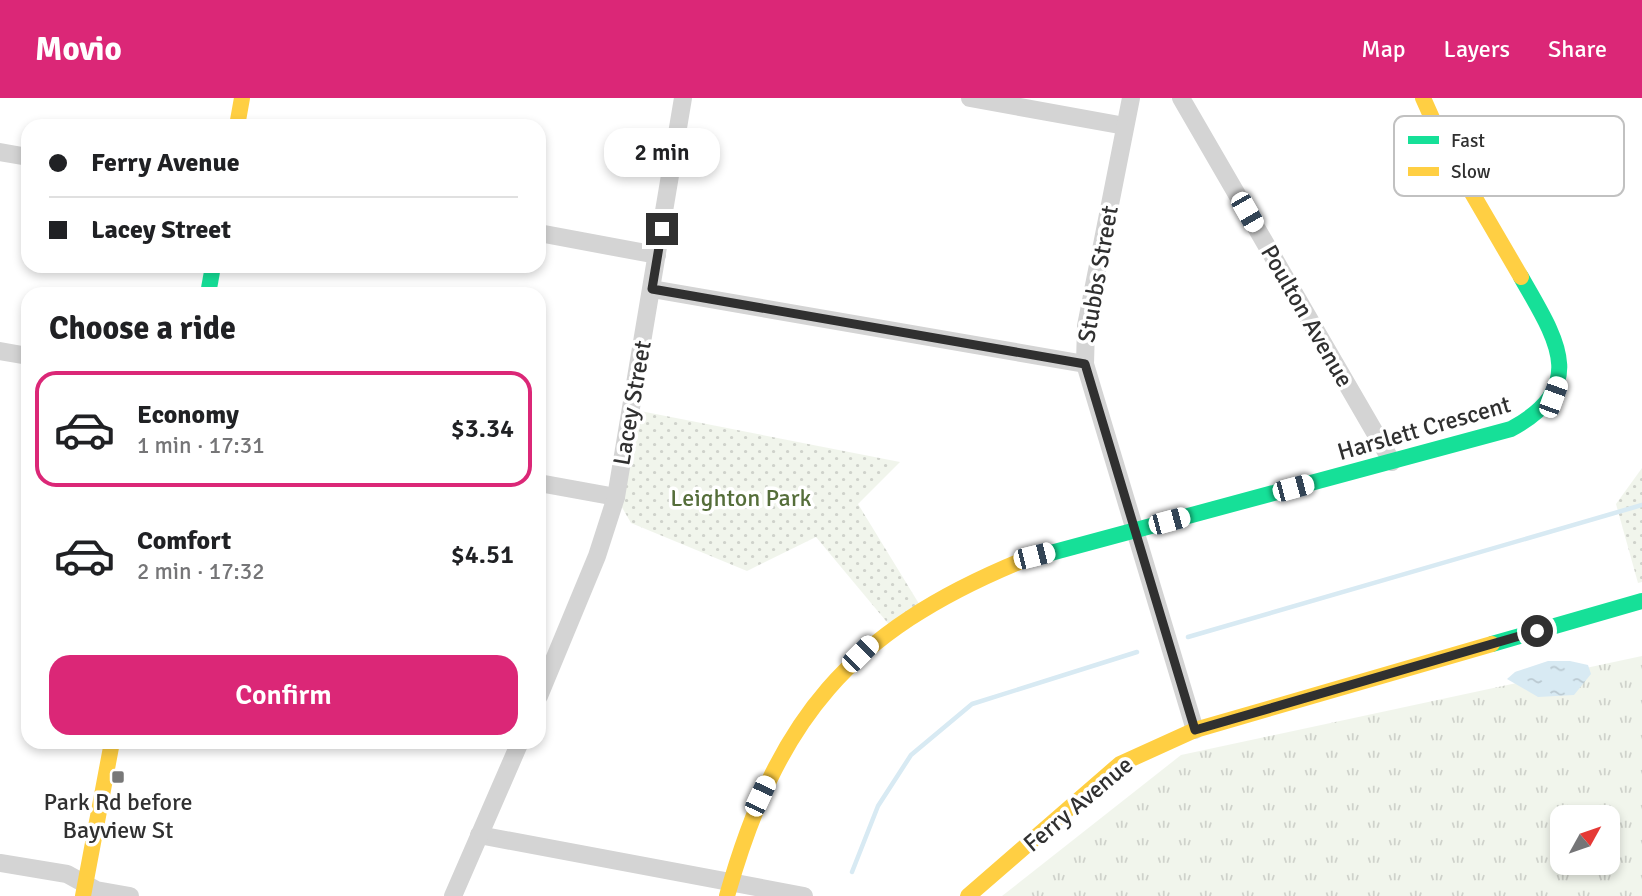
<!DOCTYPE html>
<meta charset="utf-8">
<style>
body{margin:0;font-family:Signika,sans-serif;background:#f2f2f2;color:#202124;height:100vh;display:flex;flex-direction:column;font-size:26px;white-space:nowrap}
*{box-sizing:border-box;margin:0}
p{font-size:23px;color:#757577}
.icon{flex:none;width:38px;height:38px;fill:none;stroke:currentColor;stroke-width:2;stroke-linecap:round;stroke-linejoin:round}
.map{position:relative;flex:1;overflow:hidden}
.drawer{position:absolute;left:21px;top:189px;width:525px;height:462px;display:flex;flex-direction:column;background:#fff;border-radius:21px;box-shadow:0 4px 10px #0003}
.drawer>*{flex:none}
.banner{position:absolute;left:21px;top:21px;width:525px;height:154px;border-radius:21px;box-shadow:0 4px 10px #0003;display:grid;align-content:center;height:154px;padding:0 28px;background:#fff}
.needle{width:46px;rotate:50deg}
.controls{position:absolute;left:1550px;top:707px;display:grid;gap:14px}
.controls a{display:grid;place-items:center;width:70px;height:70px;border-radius:14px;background:#fff;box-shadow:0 4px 10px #0003;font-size:35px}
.end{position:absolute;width:32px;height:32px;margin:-16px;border:9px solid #303030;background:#fff;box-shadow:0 0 0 4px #fff}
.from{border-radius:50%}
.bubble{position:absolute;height:49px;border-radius:21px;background:#fff;box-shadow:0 4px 10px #0003;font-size:23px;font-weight:600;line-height:49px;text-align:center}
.car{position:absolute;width:21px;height:42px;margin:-21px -10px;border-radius:9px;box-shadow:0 0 5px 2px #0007;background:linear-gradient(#fff 24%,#345 0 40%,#fff 0 76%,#345 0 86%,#fff 0)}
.banner b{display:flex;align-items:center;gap:24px;height:66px;font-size:26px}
.banner b+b{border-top:2px solid #e0e0e0}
.banner i{width:18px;height:18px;background:#202124}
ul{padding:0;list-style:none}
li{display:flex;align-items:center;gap:21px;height:116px;margin:0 14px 10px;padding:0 14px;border:4px solid transparent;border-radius:21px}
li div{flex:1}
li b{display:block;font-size:26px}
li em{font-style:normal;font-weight:600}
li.on{border-color:#db2777}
li>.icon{width:63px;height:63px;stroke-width:1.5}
h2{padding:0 28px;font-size:32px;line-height:84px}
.cta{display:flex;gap:14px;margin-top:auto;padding:14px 28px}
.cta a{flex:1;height:80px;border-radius:21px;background:#db2777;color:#fff;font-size:28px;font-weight:600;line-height:80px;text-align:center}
header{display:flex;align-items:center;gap:42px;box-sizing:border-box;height:98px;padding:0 35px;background:#db2777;color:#fff}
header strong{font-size:33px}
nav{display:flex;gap:38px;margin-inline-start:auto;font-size:24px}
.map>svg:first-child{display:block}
.grass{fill:url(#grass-tufts);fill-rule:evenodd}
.park{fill:url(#park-dots)}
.water{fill:url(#water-ripples)}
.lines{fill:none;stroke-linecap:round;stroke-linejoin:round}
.stream{stroke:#d8eaf3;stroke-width:4.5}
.street{stroke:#d4d4d4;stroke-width:18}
.fast{stroke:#16e098;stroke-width:16}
.slow{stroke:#ffcf43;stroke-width:16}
.route{stroke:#303030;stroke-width:9}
.poi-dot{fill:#787878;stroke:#fff;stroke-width:2.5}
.labels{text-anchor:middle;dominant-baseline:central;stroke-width:7;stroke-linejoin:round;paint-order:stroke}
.street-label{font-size:24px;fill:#303030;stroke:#fff}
.park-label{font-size:24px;fill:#556e3a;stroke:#fff}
.poi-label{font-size:24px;fill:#303030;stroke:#fff}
.key{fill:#fff;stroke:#c1c1c1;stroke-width:2}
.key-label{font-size:19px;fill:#303030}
</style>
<header>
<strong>Movio</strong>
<nav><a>Map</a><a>Layers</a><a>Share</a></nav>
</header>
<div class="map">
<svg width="1642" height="798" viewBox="0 0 1642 798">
<defs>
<pattern id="grass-tufts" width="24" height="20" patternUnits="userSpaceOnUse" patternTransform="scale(1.75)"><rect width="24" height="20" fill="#f1f5ec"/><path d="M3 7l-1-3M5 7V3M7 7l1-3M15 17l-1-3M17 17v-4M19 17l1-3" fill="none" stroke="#cfd2cb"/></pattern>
<pattern id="park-dots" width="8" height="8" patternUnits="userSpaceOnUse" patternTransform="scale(1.75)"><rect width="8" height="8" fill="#f1f5ec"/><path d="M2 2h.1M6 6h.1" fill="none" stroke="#cfd2cb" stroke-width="1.8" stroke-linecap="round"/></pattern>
<pattern id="water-ripples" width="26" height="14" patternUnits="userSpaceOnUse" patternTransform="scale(1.75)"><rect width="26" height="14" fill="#d8eaf3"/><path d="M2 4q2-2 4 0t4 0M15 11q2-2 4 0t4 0" fill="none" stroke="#bac9d1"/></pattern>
</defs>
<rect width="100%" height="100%" fill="#fff"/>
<!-- grass -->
<path class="grass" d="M 1642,558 L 1642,798 L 1002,798 L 1181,657 ZM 1563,719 L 1608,719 L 1608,765 L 1563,765 Z"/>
<!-- park -->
<g class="park">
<path d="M 630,311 L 900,364 L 858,406 L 921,509 L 891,529 L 816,439 L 747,473 L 631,425 L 616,399 Z"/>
<path d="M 1642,370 L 1642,484 L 1638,485 L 1616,406 Z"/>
</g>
<!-- water -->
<path class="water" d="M 1548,563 L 1570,563 L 1588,567 L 1591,576 L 1574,597 L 1538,599 L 1507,581 L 1515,574 Z"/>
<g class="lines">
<!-- stream -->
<g class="stream">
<path d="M 1188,539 L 1642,407"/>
<path d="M 852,774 L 878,708 L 911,657 L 972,606 L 1137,554"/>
</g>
<!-- street -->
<g class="street">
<path d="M 970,0 L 1125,28"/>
<path d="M 1131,0 L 1086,228 L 1085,266 L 1195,632"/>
<path d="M 1181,0 L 1392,364"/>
<path d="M 0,54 L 28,59"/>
<path d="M 539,135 L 657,157"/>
<path d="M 652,191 L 1085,266"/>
<path d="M 0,253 L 28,258"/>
<path d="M 539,385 L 616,399"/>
<path d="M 539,598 L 597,458 L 616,399 L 683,0"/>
<path d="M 479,737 L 804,798"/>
<path d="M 0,765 L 67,776 L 96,792 L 130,798"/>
<path d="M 453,798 L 520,644"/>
</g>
<!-- fast -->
<g class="fast">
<path d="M 208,196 L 213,168"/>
<path d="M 1021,463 L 1511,331 C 1591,288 1555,239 1521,179"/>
<path d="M 1492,546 L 1642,503"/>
</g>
<!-- slow -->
<g class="slow">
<path d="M 1423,0 L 1444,47 L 1521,179"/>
<path d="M 237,28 L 242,0"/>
<path d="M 83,798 L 112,644"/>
<path d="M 727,798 C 777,621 849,534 1021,463"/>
<path d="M 968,798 L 1120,666 L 1195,632 L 1492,546"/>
</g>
</g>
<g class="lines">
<!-- route -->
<path class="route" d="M 662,131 L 652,191 L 1085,266 L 1195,632 L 1537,533"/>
</g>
<!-- markers -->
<rect class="poi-dot" x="111" y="672" width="14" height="14" rx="3.5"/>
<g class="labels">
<!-- street labels -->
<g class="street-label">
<text transform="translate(1098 176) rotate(-80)">Stubbs Street</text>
<text transform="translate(1307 218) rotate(60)">Poulton Avenue</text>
<text transform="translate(632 305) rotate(-80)">Lacey Street</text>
<text transform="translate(1424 330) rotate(-16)">Harslett Crescent</text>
<text transform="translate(1078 706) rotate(-40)">Ferry Avenue</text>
</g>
<!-- park labels -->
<g class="park-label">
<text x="741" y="400">Leighton Park</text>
</g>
<!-- poi labels -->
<g class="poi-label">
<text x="118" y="704">Park Rd before<tspan x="118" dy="28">Bayview St</tspan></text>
</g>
</g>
<!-- legend -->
<rect x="1394" y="18" width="230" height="80" rx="10" class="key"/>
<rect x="1408" y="38" width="31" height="8" fill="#16e098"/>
<rect x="1408" y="69" width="31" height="9" fill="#ffcf43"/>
<g class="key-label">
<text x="1451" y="49">Fast</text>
<text x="1451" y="80">Slow</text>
</g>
</svg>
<div class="controls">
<a><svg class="needle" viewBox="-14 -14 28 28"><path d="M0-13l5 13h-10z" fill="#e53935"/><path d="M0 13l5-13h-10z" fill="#757577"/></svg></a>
</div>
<i class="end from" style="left:1537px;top:533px"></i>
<i class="end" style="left:662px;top:131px"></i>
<div class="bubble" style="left:604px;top:30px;width:116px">2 min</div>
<i class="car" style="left:1247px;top:114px;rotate:150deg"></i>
<i class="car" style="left:1553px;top:299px;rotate:20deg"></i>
<i class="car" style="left:1293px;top:390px;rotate:75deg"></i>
<i class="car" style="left:1169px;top:423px;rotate:75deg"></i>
<i class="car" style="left:1034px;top:458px;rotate:76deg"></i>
<i class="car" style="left:860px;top:556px;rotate:45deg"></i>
<i class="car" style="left:760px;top:698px;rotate:25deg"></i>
<div class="banner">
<b><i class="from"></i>Ferry Avenue</b>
<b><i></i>Lacey Street</b>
</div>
<section class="drawer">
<h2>Choose a ride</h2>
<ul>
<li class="on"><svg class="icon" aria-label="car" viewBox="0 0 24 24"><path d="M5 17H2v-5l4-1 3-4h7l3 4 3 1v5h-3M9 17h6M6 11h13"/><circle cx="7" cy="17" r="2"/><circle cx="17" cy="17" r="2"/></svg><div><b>Economy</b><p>1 min · 17:31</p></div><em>$3.34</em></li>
<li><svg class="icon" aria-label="car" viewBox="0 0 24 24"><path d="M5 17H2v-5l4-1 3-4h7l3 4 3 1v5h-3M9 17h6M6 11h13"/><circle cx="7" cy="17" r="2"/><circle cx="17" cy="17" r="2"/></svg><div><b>Comfort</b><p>2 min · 17:32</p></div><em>$4.51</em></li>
</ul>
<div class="cta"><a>Confirm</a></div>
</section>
</div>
